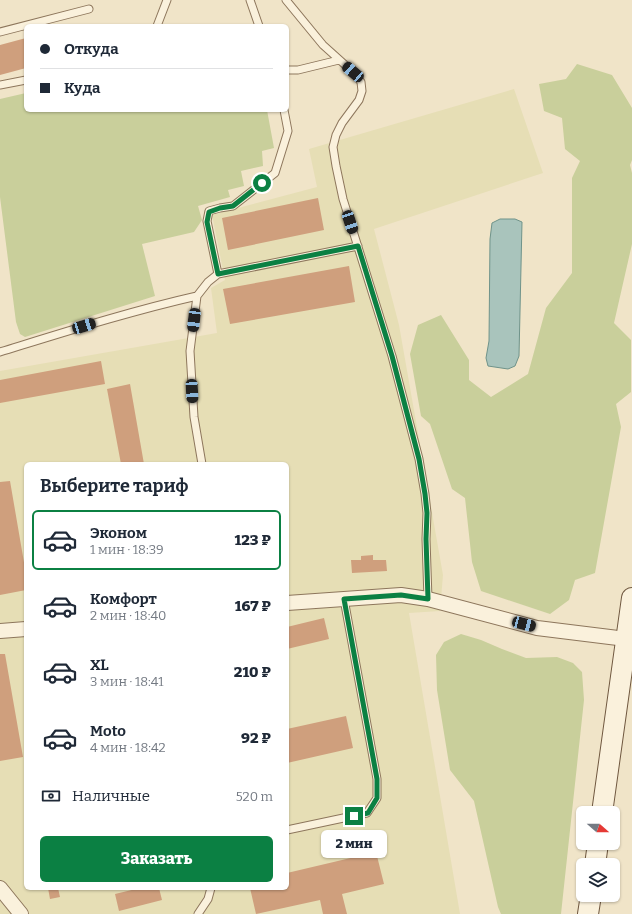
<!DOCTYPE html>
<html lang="ru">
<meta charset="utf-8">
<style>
:root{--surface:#fff;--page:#f2f2f3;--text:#1f2937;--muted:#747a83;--line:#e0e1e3;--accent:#0b8043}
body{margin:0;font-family:Bitter,serif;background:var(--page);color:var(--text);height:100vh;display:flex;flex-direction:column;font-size:15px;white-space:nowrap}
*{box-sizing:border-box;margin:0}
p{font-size:13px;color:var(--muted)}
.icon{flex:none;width:22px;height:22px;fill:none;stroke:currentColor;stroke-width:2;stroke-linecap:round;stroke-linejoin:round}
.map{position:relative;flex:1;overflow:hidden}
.side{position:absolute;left:24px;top:462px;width:265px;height:428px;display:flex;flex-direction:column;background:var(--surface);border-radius:6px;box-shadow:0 1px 3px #0004}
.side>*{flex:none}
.hud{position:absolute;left:24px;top:24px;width:265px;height:88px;border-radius:6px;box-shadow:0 1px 3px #0004;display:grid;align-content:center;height:88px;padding:0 16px;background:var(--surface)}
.needle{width:26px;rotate:110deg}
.fabs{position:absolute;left:576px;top:806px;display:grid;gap:8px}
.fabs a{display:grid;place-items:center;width:44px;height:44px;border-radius:6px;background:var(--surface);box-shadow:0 1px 3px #0004;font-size:20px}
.end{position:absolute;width:18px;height:18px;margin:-9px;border:5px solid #0b8043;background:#fff;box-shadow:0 0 0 2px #fff}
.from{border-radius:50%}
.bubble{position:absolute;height:28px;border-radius:6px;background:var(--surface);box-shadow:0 1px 3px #0004;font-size:13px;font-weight:800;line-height:28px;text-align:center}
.car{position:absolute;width:12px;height:24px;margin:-12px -6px;border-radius:5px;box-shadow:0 0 3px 1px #0007;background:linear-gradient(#222 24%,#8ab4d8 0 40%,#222 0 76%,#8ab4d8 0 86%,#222 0)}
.hud b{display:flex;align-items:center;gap:14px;height:38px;font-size:15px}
.hud b+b{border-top:1px solid var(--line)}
.hud i{width:10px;height:10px;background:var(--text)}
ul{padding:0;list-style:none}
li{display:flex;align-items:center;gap:12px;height:60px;margin:0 8px 6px;padding:0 8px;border:2px solid transparent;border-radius:6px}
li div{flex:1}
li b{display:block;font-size:15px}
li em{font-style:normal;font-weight:800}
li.selected{border-color:var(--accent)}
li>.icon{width:36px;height:36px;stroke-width:1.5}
h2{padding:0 16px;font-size:18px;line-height:48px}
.pay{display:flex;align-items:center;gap:10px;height:44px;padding:0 16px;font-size:15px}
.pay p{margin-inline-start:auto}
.button{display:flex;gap:8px;margin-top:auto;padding:8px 16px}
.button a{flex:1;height:46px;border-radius:6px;background:var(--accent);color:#fff;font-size:16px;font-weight:800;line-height:46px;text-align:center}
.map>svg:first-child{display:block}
.farmland{fill:#e6deb5;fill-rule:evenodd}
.green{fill:#c9cf9b}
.water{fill:#a9c4bc;stroke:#6f938a}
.building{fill:#cf9f7d}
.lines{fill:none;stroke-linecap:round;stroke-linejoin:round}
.lane-casing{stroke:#8d765c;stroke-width:9}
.street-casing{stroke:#8d765c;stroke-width:16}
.secondary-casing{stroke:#6f573f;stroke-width:22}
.lane{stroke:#faf1dc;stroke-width:7}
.street{stroke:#faf1dc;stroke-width:14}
.secondary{stroke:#faf1dc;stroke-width:20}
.route{stroke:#0b8043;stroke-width:5}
</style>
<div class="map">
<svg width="632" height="914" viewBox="0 0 632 914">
<rect width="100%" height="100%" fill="#f0e4c8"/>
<path class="farmland" d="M514 89 543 173 374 229 399 325 443 575 440 611 409 613 460 914H0V371L217 333 211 288 225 280 212 215 317 187 309 149ZM26 464H287V888H26Z"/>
<path class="green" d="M577 64 612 75 632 108V160L630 165 632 173V244L614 323 631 340V392L616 404 621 427 595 573 575 580 569 600 550 614 481 591 472 562 465 498 452 489 430 424 421 416 410 354 418 325 441 315 469 360V380L491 397 528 374 546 308 572 273V178L580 161 565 149 562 118 544 111 539 84 566 79Z
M26 93V110H267L274 148 262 151 263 166 241 171 244 186 228 190 230 197 198 206 202 220 194 232 142 244 155 296 25 337 20 334 16 322 0 197V99Z
M461 634 481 640 502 649 526 658 557 657 573 663 582 672 584 700 561 914H501L498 907 474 801 450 770 437 690 436 655 444 642Z"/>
<path class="water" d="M500 219H515L522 222 519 356 515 366 508 369 488 366 486 358 489 341 490 239 492 223Z"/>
<path class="building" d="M26 38V68L0 75V45Z
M318 198 324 230 228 250 222 218Z
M349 266 355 302 230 324 223 289Z
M101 361 105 384 0 403V380Z
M130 384 144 464H121L107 389Z
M10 481 26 574V590L0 595V482Z
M373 555V560H386L387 571 352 573 351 560H361V556Z
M324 618 329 639 287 649V627Z
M0 654H5L23 757 0 761Z
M346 716 353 748 287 763V729Z
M376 852 384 884 342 894 347 914H323L320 900 256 914 250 888H287V873Z
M48 888H58L60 897 50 899Z
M140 888H159L162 900 119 911 115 894Z"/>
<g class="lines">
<g class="lane-casing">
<path id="lane" d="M250 0 259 26
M286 0 323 45 353 72 361 82 362 91 359 100 342 123 336 135 333 147 336 166 343 199 392 356 419 459 425 494 427 513 426 539 428 599
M157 26 167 0
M0 32 89 9
M287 70H298L339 60
M0 85 26 80
M218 274 207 221 209 211 220 208 233 206 275 173 288 131 284 110
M0 352C65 332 131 311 197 296
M202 464 194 417 190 351 197 296 208 282 218 274 358 246
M287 830 367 813 377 798V779L344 599
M198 914 208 899 211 888"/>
</g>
<g class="street-casing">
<path id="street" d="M287 603 401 595 428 599 537 628 626 639
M0 631 26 629
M0 888 21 914"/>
</g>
<g class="secondary-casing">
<path id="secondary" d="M602 813 632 598
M595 865 598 843
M588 914 591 895"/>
</g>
<use href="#lane" class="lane"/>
<use href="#street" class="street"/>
<use href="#secondary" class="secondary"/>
</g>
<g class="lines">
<path class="route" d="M262 183 233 206 220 208 209 212 207 222 218 274 358 246 392 356 419 459 425 494 427 513 426 539 428 599 401 595 344 599 377 779V798L368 813 354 816"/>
</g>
</svg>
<div class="fabs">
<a><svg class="needle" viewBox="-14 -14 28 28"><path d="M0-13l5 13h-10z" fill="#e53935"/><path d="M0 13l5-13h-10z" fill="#747a83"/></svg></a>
<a><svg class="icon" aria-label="layers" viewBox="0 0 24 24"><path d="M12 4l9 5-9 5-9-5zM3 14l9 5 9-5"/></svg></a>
</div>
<i class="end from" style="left:262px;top:183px"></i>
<i class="end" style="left:354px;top:816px"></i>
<div class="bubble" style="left:321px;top:830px;width:66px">2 мин</div>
<i class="car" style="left:353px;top:72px;rotate:311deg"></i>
<i class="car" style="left:350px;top:222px;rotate:162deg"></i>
<i class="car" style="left:194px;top:320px;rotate:187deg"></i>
<i class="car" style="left:84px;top:326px;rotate:73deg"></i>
<i class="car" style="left:192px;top:391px;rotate:177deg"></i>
<i class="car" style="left:524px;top:624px;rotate:105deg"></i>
<div class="hud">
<b><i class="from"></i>Откуда</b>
<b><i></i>Куда</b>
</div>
<section class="side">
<h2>Выберите тариф</h2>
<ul>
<li class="selected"><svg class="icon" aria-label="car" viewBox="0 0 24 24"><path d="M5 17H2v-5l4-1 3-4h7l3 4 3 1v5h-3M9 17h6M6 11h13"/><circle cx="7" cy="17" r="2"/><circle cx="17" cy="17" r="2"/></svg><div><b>Эконом</b><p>1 мин · 18:39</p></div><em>123 ₽</em></li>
<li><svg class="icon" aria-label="car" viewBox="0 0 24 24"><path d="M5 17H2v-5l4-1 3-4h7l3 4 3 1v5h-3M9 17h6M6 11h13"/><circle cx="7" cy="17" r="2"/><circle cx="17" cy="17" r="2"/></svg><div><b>Комфорт</b><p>2 мин · 18:40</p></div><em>167 ₽</em></li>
<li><svg class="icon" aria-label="car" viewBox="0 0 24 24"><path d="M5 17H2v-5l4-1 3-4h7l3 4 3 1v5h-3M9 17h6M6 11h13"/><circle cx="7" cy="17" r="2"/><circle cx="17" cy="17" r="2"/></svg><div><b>XL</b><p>3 мин · 18:41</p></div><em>210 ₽</em></li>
<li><svg class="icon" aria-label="car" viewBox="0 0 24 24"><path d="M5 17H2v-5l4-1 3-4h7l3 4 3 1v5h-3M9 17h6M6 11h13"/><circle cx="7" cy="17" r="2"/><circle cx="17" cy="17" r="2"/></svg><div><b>Moto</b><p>4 мин · 18:42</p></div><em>92 ₽</em></li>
</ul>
<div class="pay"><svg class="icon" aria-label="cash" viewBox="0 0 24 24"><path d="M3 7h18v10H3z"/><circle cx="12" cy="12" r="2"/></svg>Наличные<p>520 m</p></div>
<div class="button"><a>Заказать</a></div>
</section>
</div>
